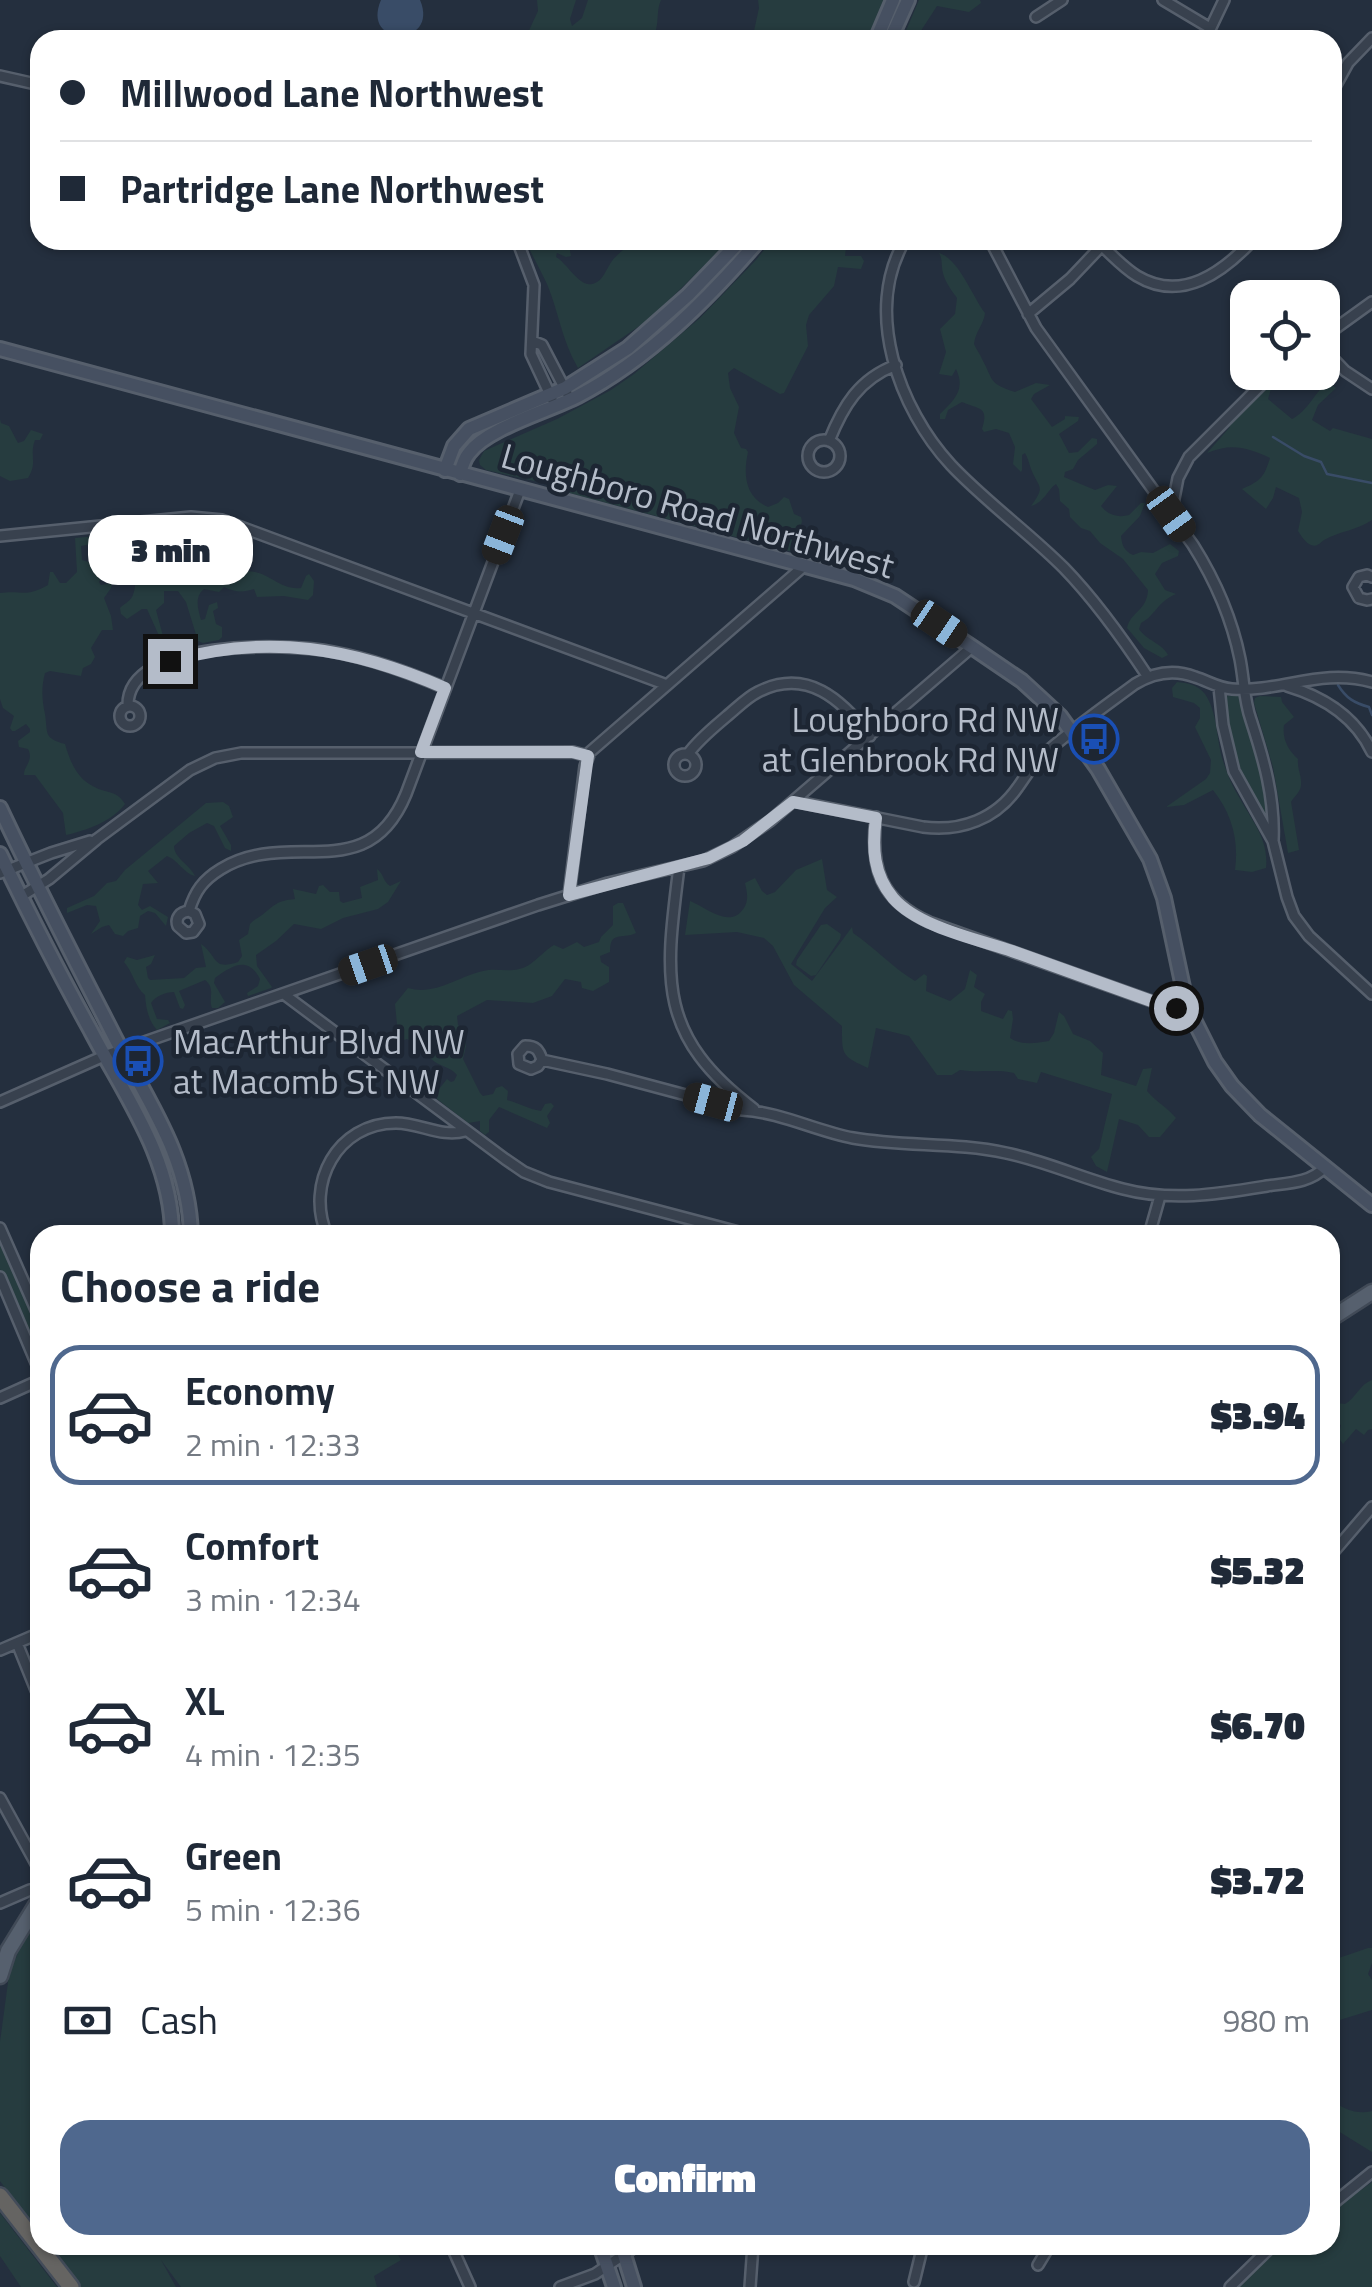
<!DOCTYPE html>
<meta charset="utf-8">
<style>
:root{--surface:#fff;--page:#f6f6f7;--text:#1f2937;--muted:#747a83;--line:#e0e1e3;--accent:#4f688e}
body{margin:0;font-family:"Titillium Web",sans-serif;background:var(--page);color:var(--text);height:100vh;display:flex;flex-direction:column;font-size:38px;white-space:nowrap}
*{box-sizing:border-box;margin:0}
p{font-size:32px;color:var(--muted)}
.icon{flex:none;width:55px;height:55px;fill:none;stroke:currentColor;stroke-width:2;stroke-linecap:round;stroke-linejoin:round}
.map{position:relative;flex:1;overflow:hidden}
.sheet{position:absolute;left:30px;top:1225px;width:1310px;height:1030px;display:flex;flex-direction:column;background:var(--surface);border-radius:30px;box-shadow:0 2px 8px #0004}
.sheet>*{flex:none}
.top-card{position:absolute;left:30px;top:30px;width:1312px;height:220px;border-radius:30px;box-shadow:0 2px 8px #0004;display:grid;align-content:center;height:220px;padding:0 30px;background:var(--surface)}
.buttons{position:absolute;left:1230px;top:280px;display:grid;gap:20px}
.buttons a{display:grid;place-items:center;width:110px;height:110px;border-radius:20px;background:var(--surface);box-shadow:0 2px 8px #0004;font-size:50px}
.end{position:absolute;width:45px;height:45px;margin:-22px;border:12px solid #b4bcc9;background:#111;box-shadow:0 0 0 5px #111}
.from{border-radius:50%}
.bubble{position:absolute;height:70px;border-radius:30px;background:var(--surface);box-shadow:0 2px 8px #0004;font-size:32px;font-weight:800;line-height:70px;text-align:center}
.car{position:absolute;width:30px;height:60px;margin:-30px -15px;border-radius:12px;box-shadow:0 0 8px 2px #0007;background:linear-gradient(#222 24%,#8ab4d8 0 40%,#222 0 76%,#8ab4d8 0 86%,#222 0)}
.top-card b{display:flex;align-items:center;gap:35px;height:95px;font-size:38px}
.top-card b+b{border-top:2px solid var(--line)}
.top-card i{width:25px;height:25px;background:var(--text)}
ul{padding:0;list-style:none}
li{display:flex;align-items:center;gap:30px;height:140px;margin:0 20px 15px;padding:0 10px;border:5px solid transparent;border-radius:30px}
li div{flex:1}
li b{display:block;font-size:38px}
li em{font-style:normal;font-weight:800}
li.selected{border-color:var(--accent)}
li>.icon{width:90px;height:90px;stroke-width:1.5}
h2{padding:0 30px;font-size:45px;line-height:120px}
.pay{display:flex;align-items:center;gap:25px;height:110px;padding:0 30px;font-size:38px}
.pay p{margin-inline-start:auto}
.primary-button{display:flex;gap:20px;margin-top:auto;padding:20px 30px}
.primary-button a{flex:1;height:115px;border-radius:30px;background:var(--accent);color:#fff;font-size:40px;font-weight:800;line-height:115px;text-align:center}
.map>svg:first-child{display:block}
.green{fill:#263c3f}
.water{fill:#394c67}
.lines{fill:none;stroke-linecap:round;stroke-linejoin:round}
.stream{stroke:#394c67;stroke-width:2.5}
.minor-casing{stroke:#565f6c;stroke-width:14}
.secondary-casing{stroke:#565f6c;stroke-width:18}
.primary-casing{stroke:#414a57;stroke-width:19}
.trunk-casing{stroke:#434c59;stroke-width:20}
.minor{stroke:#38414e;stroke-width:9}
.secondary{stroke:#465061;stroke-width:12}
.primary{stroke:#56606e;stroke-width:14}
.trunk{stroke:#656462;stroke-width:15}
.route{stroke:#b4bcc9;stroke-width:12}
.labels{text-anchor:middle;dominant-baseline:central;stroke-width:9;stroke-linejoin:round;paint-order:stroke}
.street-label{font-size:35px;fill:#b4bcc9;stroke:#1d2633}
.poi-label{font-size:35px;fill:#b4bcc9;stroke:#1d2633;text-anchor:end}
</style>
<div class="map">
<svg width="1372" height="2287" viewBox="0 0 1372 2287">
<rect width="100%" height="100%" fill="#242f3e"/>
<path class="green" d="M537 0H576L570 19 572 26 582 18 588 0H661C655 13 661 27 651 40H529L526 37 538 11Z
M758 0H885L867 40H752L759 8Z
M919 0H980L981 3 969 12 937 6 915 40H902Z
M525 240H568L571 256 566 257 557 253 556 257C567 263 579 287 592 284 603 282 606 269 612 261 614 257 631 243 635 241 644 237 716 240 730 240L651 318 578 368C562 341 559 313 547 284 540 269 532 255 525 240Z
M772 240H847L845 256H861L864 261 861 269 838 267 834 286 809 315 806 325 808 346 784 393 780 394 734 368 728 373 730 388 739 407 734 433 741 448 746 449 748 452C743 475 745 497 768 507L778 503 784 497 789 499 794 514 801 517 802 521 795 550 789 551 565 492 543 483 486 470 480 465 479 460 484 451 557 419 611 390 634 374 700 318 756 260Z
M939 253C959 259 972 296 985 313 984 324 975 332 974 344 976 349 980 354 982 359 994 381 988 383 1015 392L1036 383 1050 385 1034 394 1031 399 1052 427 1065 419V416L1079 417 1078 421 1059 434 1069 453 1078 452 1092 438 1097 439V444L1078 460 1073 469 1065 472 1064 477 1095 490 1108 485 1117 486 1101 506C1108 515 1118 518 1129 515L1141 503H1145L1140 516 1121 536C1122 545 1124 551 1133 555L1141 552 1153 553 1170 544 1179 551 1178 556 1162 563 1155 574 1165 590 1176 594C1157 602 1155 616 1141 623L1139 629C1146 640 1163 644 1168 655L1162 658 1144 648 1127 628C1131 611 1147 611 1148 590L1123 559 1100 543 1090 531 1081 528 1070 517 1069 509 1060 501 1059 489 1056 484C1047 490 1045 502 1031 506 1046 485 1039 489 1031 469 1029 463 1028 458 1025 453L1022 455V470L1021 472 1013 464 1015 447 1009 433 996 429 984 432 982 429C989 406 980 410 962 402L948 410 945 419H940V414C954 400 966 390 956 369L952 376 939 374 946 352 940 329 955 314 957 298C952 291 945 282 943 273 941 266 943 260 939 253Z
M1273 382 1268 399 1292 419C1308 411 1314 393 1328 382L1336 388 1318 405 1312 420 1330 431 1333 428 1372 439V520C1358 530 1340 531 1324 540 1319 544 1316 548 1309 544 1305 542 1300 534 1298 531L1302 512 1299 498 1276 487 1273 498 1266 509 1242 489C1260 481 1264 478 1270 458 1247 447 1231 443 1207 453L1230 427 1228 426Z
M0 419 1 423 9 426 18 443 24 441 31 430 43 434 40 440H35C29 456 38 462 28 478L10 481 0 476Z
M97 536 96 543 81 546 82 560 92 563 106 564V572L99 582 101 585 112 583 111 588 104 598 111 616 113 630H102L91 648 95 657 91 664 83 668 81 676 50 671 45 673C41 688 42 700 45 714 48 733 43 738 65 744 72 768 80 784 105 791 116 794 119 795 125 804 113 821 85 831 66 835L63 813 35 775H24C24 765 34 761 28 749L19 747 18 741 30 732V729L26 724 15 731H12L10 728 14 716 3 708 0 699V593C23 590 25 598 48 585L50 572H53L60 583H66L77 572 75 538Z
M168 557 180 561 189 558C200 569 218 572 231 563L242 572C266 567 278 591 301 588L306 576 309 574 314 581 313 595 308 600 284 596 257 597 254 589C242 593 235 592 224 587L219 592 204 589C194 597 198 609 201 620L205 619 209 605 217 602 218 608 213 611 216 624 222 627V637L219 640 203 643 198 641 186 602 178 591H164V603L156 610 163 636 160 638 147 609H142L127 619 121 614 120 608C124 604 129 602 132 597 138 586 132 574 144 559L163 562Z
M1177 682C1188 683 1198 685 1205 694 1218 713 1216 739 1223 761 1227 773 1232 786 1239 797 1252 821 1269 839 1266 868L1252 872 1235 870C1239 840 1232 814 1213 790L1184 805 1166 807 1206 779 1210 773 1211 760 1195 727 1200 718V708L1194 703 1173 697 1172 688Z
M1236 695 1240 697 1260 761 1271 820 1267 822C1242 777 1229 751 1224 699L1227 696Z
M1260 696 1281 697 1282 702 1294 717 1284 725C1282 739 1288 750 1298 759 1297 769 1302 776 1301 785 1301 791 1294 797 1291 802L1299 850 1288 853 1273 767 1254 703 1255 698Z
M223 802 229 806 233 817 220 826 231 845V851L225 848 214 826 207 823 189 833 174 846C174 858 190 865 195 876 184 874 178 860 167 856L148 871 158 883 143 884 138 905 142 910 150 906 168 917 166 926 155 913 148 911 140 916 138 928 128 931 123 936 115 934 109 925 102 927 91 934 100 921 96 906 87 905 67 913V908L94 896 107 883 116 881 125 870 206 803Z
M822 859 827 890 837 897 825 908 791 964 812 981 852 927 853 933C875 948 893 968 915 981L924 974 927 976 926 991 950 1001 965 989 970 970 977 975 974 987 985 994 981 1002V1011L1003 1019 1008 1010 1012 1011 1013 1019 1010 1038C1022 1046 1036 1043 1049 1041L1054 1033 1059 1012 1064 1016 1073 1034 1090 1041 1103 1053 1101 1075 1136 1086 1143 1069 1152 1068 1147 1091C1156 1102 1167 1107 1176 1118L1160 1137H1149L1138 1125 1119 1119 1107 1172 1096 1166 1091 1157 1099 1149 1112 1094 1041 1072 1037 1083 1018 1079 1014 1073C996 1069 978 1073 960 1070L952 1075H937L909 1036 876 1028 868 1068C841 1056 842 1055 842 1026L794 985 773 946 764 938 737 932 685 935 690 901C706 907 730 930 744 908 749 900 747 892 745 883L755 878 762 891 767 895 775 892 796 870Z
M377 869C384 874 383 882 390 886L401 881 388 902 378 909 343 918 321 929 294 924 276 941 256 955 257 966 272 987 271 988 248 996 247 993 258 986 260 979C248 956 233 965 215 978L214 983 225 1002 218 1008H212C208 998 216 988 205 980L179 991 185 1005 183 1009 180 1008 174 992C165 992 156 996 151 1003L157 1019 168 1020 170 1023 157 1030C148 1020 146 1008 145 995 135 987 133 972 124 962L127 957 137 960 155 955 151 964 146 967 148 978 150 980 184 978 196 968 206 967 201 944C218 956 212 971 238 962L242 956 239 940 248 934 250 924C253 920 258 918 262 915 275 905 276 901 295 899L293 889 316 894 319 886 323 885 330 892H339L340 901 343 903 362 898 360 887 378 880Z
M618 903H623L636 933C621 940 610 930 610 952L600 956 601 962 609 967V982L593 991 582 988 581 982 565 979 552 996 533 1003 487 1000 457 1016 458 1025 464 1032 466 1046 463 1059 480 1093 483 1096 493 1094 496 1088 502 1086 508 1091 507 1100C519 1103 528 1109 541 1111L545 1104 551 1103 554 1106 547 1116 550 1123 547 1128 499 1107 489 1120V1132L485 1135 480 1131V1121L468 1123 437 1099 439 1089 447 1079 451 1082 454 1081 457 1075C450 1067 443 1067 435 1062 425 1055 416 1046 407 1039L395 1043 392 1036 397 1024 395 1004 408 988C435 996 457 977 483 971 499 967 512 975 529 965 538 959 545 950 554 945L563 949 577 942 584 947 599 942 601 937 613 925V906Z
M827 924 841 934 840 939 816 975 811 976 796 965 797 960 821 925Z
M0 1235 40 1328V1360L0 1269Z
M1372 1380V1429L1368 1430 1364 1435 1356 1429 1343 1444 1338 1437 1341 1425 1330 1419V1397L1337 1403 1345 1404C1356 1398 1360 1384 1372 1380Z
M40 1915V2236L0 2181V2042L9 1975 23 1940Z
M1368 1948H1372V1963L1368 1974 1372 1980V2010L1330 2023V1961Z
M1330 2098C1341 2109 1357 2115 1372 2111V2152L1330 2126Z
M1372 2182V2287H1236L1284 2245H1330V2212Z
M0 2213 57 2287H21L0 2256Z
M47 2245H393L401 2260 374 2276 377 2287H181L161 2260 176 2287H78Z"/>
<path class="water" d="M381 0H420C440 47 360 48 381 0Z"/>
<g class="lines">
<path class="stream" d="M1273 437 1304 456 1321 462 1327 474 1372 483
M1338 685C1346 698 1354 703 1369 707L1372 715"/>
<g class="minor-casing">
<path id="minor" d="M1163 0 1210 28
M1036 17 1062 0
M1205 40 1224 0
M0 76 40 85
M1332 92 1348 63 1372 38
M517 240 534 285 531 354 552 399
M905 240C863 311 899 409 951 465 986 502 1028 532 1064 568 1096 601 1123 639 1148 677
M990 240 1036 328 1193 545C1215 580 1232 619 1240 659 1244 679 1244 701 1251 720 1264 760 1275 798 1273 841
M1102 246C1113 256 1124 268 1137 276 1182 303 1223 272 1253 240
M1028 314 1070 279 1107 240
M1322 338 1372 302
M532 341 542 345 567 393
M1322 347 1345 371 1372 389
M808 456a16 16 0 1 1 32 0a16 16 0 1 1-32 0Z
M829 441C843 406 859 379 896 365
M1171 514 1178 478 1189 457 1274 372
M0 536 191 517 222 520 667 685
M1372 577 1367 575 1359 577 1353 587 1359 598 1367 600 1372 599
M1287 686C1324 697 1355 716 1372 752
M1219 687 1223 725 1234 771 1273 841 1287 897 1294 916 1309 936 1372 994
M128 706C126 638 289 643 334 652 372 659 410 673 445 688
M120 716a10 10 0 1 1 20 0a10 10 0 1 1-20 0Z
M674 765a11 11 0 1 1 22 0a11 11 0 1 1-22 0Z
M688 754C699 739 713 728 727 716 737 708 746 698 758 692 807 667 842 700 870 736
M793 801 923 827C961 832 996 819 1018 787 1026 776 1032 765 1042 756 1071 730 1104 707 1135 684 1153 673 1174 669 1195 677 1208 681 1218 688 1232 689 1282 692 1321 668 1372 682
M876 817C870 868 880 900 929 922L1157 1003 1173 1008 1187 1006
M679 867C665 978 656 1035 754 1109
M0 873 51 853 90 841
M569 895 585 766 590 752 804 566
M20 897 49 879 97 839 190 770 215 758 241 753 573 752 588 756
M189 911 195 914 199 924 193 932 186 933 178 926C175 918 180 912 189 911 195 891 203 880 221 869 289 827 367 889 406 794L520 490
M285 995 505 1159 524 1172 549 1182 750 1235
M542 1060 538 1066 531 1069 519 1064 518 1054 525 1046C536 1046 539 1050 542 1060L607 1074 742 1110C780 1112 816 1131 853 1138 904 1147 956 1142 1006 1153 1046 1161 1083 1179 1123 1189 1172 1202 1218 1194 1267 1186 1287 1183 1310 1183 1324 1168
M0 1102 104 1056 538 905 608 883 703 861 732 847 770 821 972 647
M0 1228 40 1319
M327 1235C305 1184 337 1123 396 1123 420 1123 442 1138 465 1131
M1149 1235 1160 1196
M0 1277 40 1372
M0 1398 40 1380
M1330 1556 1372 1507
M17 1643 40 1700
M0 1650 40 1633
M0 1798 40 1871
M0 1903 30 1890 40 1889
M1330 2206 1372 2172
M451 2245 470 2287
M1038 2265 1050 2245
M914 2282 923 2245
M560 2287 595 2274 638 2245
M750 2287 753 2245
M1230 2287 1273 2245"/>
</g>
<g class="secondary-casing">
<path id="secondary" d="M876 40 893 0
M890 40 908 0
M0 349 854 579 895 596 972 647 1022 681 1060 716 1098 769 1150 859 1164 898 1187 1006 1215 1062 1232 1086 1260 1115 1372 1205
M445 470 454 446 469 429 565 388 628 348 688 295 741 240
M460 474C462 466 464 459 469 453 487 428 549 411 578 396 649 359 707 300 759 240
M0 808C36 885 75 960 114 1036 148 1102 189 1157 191 1235
M0 854C29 914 59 973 91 1031 125 1096 172 1159 172 1235
M600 2245 614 2287
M621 2245 634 2287"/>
</g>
<g class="primary-casing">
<path id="primary" d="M1330 1319 1372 1292
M0 1976 8 1951 40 1899"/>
</g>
<g class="trunk-casing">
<path id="trunk" d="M0 2196 71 2287"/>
</g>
<use href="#minor" class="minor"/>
<use href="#secondary" class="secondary"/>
<use href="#primary" class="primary"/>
<use href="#trunk" class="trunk"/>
</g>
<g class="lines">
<path class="route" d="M170 661C268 633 353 648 445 688L421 752H572L588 756 569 895 709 858 743 841 793 802 876 818C872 847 873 874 893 898 918 927 976 939 1012 951 1060 968 1109 986 1157 1003L1176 1008"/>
</g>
<defs>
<g id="bus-ring" transform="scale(2.5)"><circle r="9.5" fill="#1d2633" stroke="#1a4fb4" stroke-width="1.5"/><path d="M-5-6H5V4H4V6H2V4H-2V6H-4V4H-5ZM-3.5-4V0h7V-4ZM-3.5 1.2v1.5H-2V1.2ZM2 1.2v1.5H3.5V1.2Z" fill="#1a4fb4"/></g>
</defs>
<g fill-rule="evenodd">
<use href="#bus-ring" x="1094" y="739"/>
<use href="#bus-ring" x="138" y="1061"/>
</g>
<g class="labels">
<g class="street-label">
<text transform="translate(698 510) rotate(16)">Loughboro Road Northwest</text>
</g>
<g class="poi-label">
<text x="1059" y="719">Loughboro Rd NW<tspan x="1059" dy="40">at Glenbrook Rd NW</tspan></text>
<text x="173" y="1041" text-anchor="start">MacArthur Blvd NW<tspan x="173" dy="40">at Macomb St NW</tspan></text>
</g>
</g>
</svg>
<div class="buttons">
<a><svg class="icon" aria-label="locate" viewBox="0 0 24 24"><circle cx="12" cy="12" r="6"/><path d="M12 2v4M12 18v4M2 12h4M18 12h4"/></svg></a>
</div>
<i class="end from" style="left:1176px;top:1008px"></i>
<i class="end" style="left:170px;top:661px"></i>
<div class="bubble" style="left:88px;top:515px;width:165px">3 min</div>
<i class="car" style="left:1171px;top:514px;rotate:144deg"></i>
<i class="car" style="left:503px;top:535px;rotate:201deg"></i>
<i class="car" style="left:939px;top:624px;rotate:124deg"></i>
<i class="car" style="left:368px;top:965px;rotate:251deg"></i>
<i class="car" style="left:713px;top:1102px;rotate:285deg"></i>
<div class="top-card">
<b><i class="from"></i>Millwood Lane Northwest</b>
<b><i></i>Partridge Lane Northwest</b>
</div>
<section class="sheet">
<h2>Choose a ride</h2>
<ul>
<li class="selected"><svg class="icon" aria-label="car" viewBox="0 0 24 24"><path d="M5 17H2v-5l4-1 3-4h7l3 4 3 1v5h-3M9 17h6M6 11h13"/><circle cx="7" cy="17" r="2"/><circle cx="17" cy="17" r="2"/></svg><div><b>Economy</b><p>2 min · 12:33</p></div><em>$3.94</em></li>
<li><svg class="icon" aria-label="car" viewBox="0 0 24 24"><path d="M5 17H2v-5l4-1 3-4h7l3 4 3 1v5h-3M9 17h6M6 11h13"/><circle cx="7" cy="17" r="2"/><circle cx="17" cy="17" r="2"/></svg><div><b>Comfort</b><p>3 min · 12:34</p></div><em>$5.32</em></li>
<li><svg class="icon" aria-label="car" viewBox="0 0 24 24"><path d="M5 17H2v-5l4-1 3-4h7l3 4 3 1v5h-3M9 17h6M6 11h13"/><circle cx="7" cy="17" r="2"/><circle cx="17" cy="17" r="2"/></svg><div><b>XL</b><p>4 min · 12:35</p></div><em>$6.70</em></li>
<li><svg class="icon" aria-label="car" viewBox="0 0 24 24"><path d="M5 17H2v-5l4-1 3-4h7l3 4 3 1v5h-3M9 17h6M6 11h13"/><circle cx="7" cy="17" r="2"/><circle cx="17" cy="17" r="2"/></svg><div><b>Green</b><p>5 min · 12:36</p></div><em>$3.72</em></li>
</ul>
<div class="pay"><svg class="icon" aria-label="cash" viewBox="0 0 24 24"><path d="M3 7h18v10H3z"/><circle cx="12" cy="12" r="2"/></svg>Cash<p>980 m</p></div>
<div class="primary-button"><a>Confirm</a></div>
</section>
</div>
